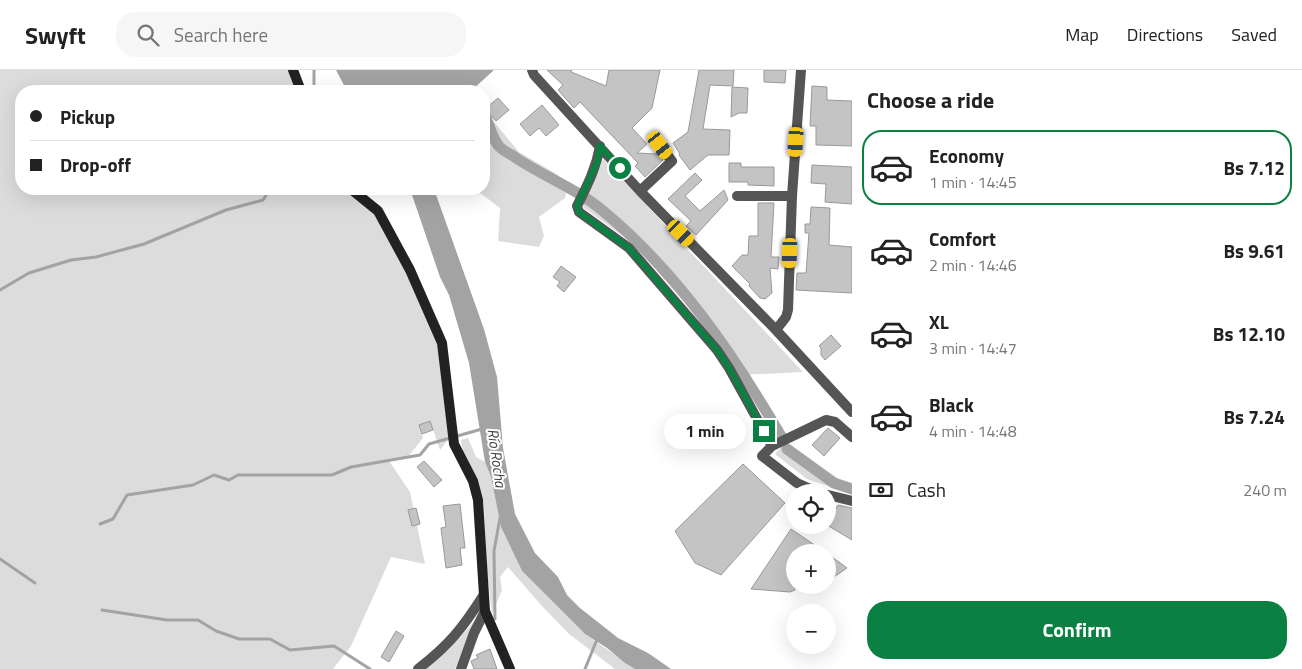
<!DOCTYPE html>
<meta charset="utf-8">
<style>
:root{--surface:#fff;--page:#f6f6f6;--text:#222;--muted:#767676;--line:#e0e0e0;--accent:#0b8043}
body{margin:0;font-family:"Titillium Web",sans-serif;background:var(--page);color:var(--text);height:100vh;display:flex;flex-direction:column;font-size:19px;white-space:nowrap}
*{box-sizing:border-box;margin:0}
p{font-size:16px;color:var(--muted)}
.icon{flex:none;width:28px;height:28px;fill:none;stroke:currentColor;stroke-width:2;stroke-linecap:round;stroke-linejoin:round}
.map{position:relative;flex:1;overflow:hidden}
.sheet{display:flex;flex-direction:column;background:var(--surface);width:450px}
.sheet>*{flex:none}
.hud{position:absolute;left:15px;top:15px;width:475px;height:110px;border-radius:20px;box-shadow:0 5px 20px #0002;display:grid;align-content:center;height:110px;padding:0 15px;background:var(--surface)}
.controls{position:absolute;left:786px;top:414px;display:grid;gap:10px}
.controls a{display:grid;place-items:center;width:50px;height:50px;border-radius:50%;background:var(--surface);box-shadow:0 5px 20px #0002;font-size:25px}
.end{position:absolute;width:22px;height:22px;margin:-11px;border:6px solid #0b8043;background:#fff;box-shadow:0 0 0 2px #fff}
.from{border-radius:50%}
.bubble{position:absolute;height:35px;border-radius:18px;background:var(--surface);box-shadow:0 5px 20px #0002;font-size:16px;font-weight:700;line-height:35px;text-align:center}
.car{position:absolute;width:15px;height:30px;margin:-15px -8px;border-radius:6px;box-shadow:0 0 4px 1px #0007;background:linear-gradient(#f5c518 24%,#345 0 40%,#f5c518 0 76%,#345 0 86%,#f5c518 0)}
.hud b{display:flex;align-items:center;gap:18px;height:48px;font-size:19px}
.hud b+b{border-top:1px solid var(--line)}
.hud i{width:12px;height:12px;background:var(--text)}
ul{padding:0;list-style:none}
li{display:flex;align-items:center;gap:15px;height:75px;margin:0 10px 8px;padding:0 5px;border:2px solid transparent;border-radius:20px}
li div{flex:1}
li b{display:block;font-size:19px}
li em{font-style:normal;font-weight:700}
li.selected{border-color:var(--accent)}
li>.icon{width:45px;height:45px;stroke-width:1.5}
h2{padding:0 15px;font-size:22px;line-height:60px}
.pay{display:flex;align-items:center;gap:12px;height:55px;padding:0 15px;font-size:19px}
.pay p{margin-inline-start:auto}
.action{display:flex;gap:10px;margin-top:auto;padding:10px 15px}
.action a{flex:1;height:58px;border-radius:20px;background:var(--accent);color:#fff;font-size:20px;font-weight:700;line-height:58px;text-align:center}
header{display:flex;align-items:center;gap:30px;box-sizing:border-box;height:70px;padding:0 25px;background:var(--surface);border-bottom:1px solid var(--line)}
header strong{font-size:24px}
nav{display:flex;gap:28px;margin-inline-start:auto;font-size:18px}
.search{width:350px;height:45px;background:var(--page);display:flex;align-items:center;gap:12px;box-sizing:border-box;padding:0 18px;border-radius:20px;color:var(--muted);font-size:19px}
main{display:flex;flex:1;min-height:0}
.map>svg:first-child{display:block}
.green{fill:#dcdcdc}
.water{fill:#a3a3a3}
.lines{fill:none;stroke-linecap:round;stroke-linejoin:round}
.stream{stroke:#a3a3a3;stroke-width:3}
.canal{stroke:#a3a3a3;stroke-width:11}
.building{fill:#c4c4c4;stroke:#999}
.street{stroke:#555;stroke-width:10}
.secondary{stroke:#222;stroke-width:10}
.route{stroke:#0b8043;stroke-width:6}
.labels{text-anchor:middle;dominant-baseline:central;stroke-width:4;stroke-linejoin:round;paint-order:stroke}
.water-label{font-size:15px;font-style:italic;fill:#444;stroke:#fff}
</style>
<header>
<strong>Swyft</strong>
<div class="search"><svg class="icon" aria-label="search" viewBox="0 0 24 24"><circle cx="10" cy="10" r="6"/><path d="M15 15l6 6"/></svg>Search here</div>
<nav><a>Map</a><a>Directions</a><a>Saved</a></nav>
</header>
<main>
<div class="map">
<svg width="852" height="599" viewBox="0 0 852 599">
<rect width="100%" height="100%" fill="#fff"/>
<path class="green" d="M0 0H288L295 21H21V119H345L373 143 407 202 441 279 450 367 440 380 430 351 419 355 423 368 408 387 389 391 410 422 425 494 391 487 351 576 333 599H0Z
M484 40 519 82 558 105 567 120 565 128 539 147 544 166 539 177 498 171 500 138 475 119H484Z
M603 89 803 302 739 305 715 267 631 172 584 138 582 133 593 115Z
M468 368 476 387 485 392 491 407 501 457 522 501 585 564 635 599H615L569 564 541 535 508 497 500 507 502 520 492 544 487 501 484 435 479 415 464 386 461 370Z
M781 377H793L839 410 852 413V424L807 409 775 384Z
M474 551 455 599H421C442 585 459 571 474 551Z"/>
<path class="water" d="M336 0H494L471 21H347Z
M410 119H434L484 259 497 307 503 378 515 444 535 483 558 507 567 525 580 538 618 568 648 583 671 599H635L625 593 607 578 585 564 522 501 501 457 491 407 485 392 469 293 449 225 440 207Z"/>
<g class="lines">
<path class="stream" d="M314 14V0
M0 220 29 203 71 190 96 187 144 174 226 140 263 130 270 119
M100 454 113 449 127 425 193 415 214 405 229 410 238 405H332L351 397 420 385 429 374 482 359
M0 489 35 513
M102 540 167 550H198L216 561 239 569H270L290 580 334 576 370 599
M495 549 494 481 500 448
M585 599 598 567"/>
<path class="canal" d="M484 44C489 53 491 66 498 75 501 80 511 84 516 88 545 107 577 119 603 141 677 202 733 284 781 366
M787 379 834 413 852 419"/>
</g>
<path class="building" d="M547 0H572L571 2 606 16 609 0H660L652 38 632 58 647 74 637 83 658 84 663 90 645 107 635 96 638 93 580 32 574 38 558 20 563 15Z
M699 0H734L733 16 710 15 703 59 730 60 729 85H708L690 100 679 85 680 84 673 73 688 62Z
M764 0H786L785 13 764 12Z
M812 16 827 17V30L852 31V76L816 75V56H810Z
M732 17 748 18 747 43H739L731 47Z
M498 28 509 40 496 51 485 39Z
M542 35 559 55 546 66 539 58 530 66 520 54Z
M729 93H741V97H774V116L748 115V112H729Z
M812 95 852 97V134L825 132 826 114 811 113Z
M695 103 702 110 685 126 700 141 724 120 728 130 696 165 686 156 691 151 668 129Z
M758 133H774L771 187H779L778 199 770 198 772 223 765 229 760 228 749 216 750 214 732 196 742 185H748L749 166H758Z
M811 137 830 138 829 175 852 177V223L796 220 797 203H806L809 163H805V154H810Z
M561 196 576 207 564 222 557 216 560 212 553 207Z
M831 265 841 276 825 290 821 285V278L819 276Z
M430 351 433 360 422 364 419 355Z
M828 358 840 368 824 386 812 375Z
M424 391 442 410 434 417 417 397Z
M743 394 785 433 721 505 695 493 675 461Z
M460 434 465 478H460L462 495 446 498 441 458 446 457 443 436Z
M838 435 852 438V470L827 455 828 450Z
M416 438 420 454 412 456 408 440Z
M791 459 825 482H795V520L790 522 751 519Z
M828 484 847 498 828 511Z
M396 561 404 566 389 592 381 587Z
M490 579 497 599H474L471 591 478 588 476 585Z"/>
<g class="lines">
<path class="street" d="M532 0 534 5 640 121 776 260 852 342
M600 76C596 99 587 116 577 136L579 142 629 178 717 280 729 298 772 376
M640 121 672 91 660 75
M737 126H792
M776 260 786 247 788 240 792 126 801 0
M817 422 797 413 762 386 772 376 826 350 835 352 852 367
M828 425 852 431
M418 599C449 575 462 559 483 526
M461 599 474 563 485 541"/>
<path class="secondary" d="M293 0 301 21
M351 119 378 141 410 200 442 273 454 374 473 411 478 430 485 541 510 599"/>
</g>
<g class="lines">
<path class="route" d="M620 98 600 76 597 93 577 136 579 142 629 178 717 280 729 298 764 361"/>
</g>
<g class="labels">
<g class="water-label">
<text transform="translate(497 388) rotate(82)">Río Rocha</text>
</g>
</g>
</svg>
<div class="controls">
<a><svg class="icon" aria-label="locate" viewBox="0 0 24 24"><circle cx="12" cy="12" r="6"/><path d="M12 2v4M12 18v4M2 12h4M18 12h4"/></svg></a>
<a>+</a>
<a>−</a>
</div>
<i class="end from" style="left:620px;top:98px"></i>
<i class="end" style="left:764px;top:361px"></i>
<div class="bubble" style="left:664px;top:344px;width:82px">1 min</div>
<i class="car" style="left:796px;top:72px;rotate:184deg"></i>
<i class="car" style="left:660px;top:75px;rotate:143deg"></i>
<i class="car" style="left:681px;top:163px;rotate:136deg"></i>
<i class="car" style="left:790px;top:183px;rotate:182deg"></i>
<div class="hud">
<b><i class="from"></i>Pickup</b>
<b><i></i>Drop-off</b>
</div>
</div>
<section class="sheet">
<h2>Choose a ride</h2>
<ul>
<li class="selected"><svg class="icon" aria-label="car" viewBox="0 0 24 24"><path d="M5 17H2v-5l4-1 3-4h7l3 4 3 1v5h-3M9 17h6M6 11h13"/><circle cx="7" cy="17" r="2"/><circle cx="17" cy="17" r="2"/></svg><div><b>Economy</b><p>1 min · 14:45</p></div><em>Bs 7.12</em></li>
<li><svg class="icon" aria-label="car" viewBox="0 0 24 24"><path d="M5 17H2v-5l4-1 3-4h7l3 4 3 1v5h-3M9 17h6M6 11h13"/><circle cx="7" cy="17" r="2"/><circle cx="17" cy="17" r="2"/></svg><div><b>Comfort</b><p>2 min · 14:46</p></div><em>Bs 9.61</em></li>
<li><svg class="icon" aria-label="car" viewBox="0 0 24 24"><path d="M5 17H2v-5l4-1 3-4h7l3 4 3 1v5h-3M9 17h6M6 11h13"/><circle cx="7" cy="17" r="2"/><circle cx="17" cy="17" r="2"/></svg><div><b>XL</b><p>3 min · 14:47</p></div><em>Bs 12.10</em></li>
<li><svg class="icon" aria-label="car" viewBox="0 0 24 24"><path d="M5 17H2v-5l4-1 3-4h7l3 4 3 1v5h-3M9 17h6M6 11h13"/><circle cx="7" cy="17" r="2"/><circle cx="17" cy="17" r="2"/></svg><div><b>Black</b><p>4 min · 14:48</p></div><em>Bs 7.24</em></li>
</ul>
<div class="pay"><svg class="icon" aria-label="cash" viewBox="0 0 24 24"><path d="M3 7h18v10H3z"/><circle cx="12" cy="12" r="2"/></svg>Cash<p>240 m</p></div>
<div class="action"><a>Confirm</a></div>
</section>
</main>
